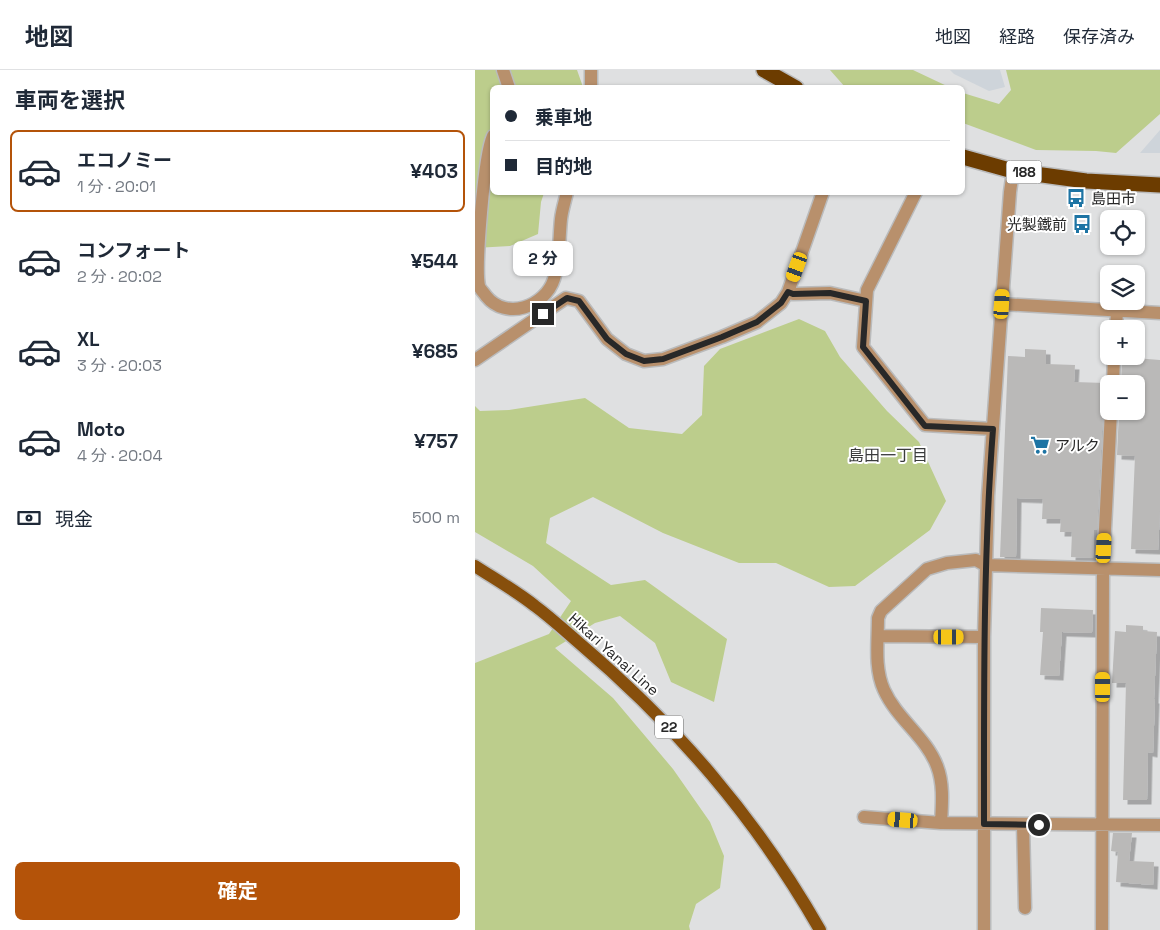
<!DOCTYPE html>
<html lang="ja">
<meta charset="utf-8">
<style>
:root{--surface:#fff;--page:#f2f2f3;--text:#1f2937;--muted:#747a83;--line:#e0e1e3;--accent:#b45309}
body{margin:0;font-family:"Space Grotesk","Noto Sans JP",sans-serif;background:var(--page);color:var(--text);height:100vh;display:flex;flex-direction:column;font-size:19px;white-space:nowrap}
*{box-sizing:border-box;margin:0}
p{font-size:16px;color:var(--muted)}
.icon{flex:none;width:28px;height:28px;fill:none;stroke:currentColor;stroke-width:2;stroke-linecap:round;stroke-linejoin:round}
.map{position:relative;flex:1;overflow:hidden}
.details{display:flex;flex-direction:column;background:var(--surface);width:475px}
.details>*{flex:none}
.hud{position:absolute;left:15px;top:15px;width:475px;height:110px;border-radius:8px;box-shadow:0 1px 4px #0004;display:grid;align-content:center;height:110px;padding:0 15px;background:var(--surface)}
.tools{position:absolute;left:625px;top:140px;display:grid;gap:10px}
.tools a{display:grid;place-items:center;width:45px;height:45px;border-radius:8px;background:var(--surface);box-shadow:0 1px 4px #0004;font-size:25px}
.end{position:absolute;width:22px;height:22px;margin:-11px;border:6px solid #282828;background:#fff;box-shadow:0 0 0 2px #fff}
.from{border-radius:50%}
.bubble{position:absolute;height:35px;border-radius:8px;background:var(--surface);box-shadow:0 1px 4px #0004;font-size:16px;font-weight:700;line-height:35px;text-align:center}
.car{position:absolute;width:15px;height:30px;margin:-15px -8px;border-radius:6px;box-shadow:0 0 4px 1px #0007;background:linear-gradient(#f5c518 24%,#345 0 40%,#f5c518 0 76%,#345 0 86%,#f5c518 0)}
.hud b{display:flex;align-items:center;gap:18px;height:48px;font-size:19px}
.hud b+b{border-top:1px solid var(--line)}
.hud i{width:12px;height:12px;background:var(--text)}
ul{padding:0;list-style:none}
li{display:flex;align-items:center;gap:15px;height:82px;margin:0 10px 8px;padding:0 5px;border:2px solid transparent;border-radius:8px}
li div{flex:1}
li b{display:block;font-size:19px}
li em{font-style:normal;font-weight:700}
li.selected{border-color:var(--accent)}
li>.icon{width:45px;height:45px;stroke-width:1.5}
h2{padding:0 15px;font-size:22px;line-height:60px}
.pay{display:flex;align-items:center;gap:12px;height:55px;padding:0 15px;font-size:19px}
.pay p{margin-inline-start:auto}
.button{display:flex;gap:10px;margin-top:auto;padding:10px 15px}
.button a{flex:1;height:58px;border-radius:8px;background:var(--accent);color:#fff;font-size:20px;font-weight:700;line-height:58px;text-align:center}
header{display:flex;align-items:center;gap:30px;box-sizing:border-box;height:70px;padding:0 25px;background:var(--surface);border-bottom:1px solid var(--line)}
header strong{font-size:24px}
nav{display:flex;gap:28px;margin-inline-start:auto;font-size:18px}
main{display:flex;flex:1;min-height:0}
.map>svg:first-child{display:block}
.built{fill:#ced4da}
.green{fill:#bccd8c}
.building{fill:#bab9b8;filter:url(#shadow)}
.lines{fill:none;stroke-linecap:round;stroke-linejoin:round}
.minor-casing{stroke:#babbbc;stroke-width:15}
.major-casing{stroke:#babbbc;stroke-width:15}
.highway-casing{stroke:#babbbc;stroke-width:18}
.minor{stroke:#b8906c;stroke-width:12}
.major{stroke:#874f0c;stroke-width:12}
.highway{stroke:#6c3c00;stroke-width:15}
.route{stroke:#282828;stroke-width:6}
.labels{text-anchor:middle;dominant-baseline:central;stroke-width:4;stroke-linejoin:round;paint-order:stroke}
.shield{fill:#fff;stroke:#686868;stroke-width:1}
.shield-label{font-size:14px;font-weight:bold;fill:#282828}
.poi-label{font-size:15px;fill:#282828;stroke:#fff;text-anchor:start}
.street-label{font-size:15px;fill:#282828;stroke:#fff}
.neighbourhood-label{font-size:16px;fill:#3a3b3c;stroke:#fff}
</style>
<header>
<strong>地図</strong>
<nav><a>地図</a><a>経路</a><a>保存済み</a></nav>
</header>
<main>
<section class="details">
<h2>車両を選択</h2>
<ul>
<li class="selected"><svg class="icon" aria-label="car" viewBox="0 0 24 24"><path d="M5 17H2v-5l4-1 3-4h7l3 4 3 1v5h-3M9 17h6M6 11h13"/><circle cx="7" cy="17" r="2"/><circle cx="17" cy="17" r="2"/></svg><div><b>エコノミー</b><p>1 分 · 20:01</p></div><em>¥403</em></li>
<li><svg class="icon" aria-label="car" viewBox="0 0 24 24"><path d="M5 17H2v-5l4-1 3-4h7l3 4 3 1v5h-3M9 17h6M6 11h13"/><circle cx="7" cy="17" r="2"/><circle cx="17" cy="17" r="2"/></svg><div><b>コンフォート</b><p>2 分 · 20:02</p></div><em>¥544</em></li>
<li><svg class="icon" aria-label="car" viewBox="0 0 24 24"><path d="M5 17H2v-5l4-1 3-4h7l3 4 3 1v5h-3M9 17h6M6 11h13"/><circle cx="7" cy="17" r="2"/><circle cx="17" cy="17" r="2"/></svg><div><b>XL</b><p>3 分 · 20:03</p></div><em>¥685</em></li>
<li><svg class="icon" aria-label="car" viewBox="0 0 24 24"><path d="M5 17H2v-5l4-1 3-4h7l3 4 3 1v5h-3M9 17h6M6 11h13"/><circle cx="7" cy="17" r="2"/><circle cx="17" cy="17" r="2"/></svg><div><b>Moto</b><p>4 分 · 20:04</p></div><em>¥757</em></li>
</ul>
<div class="pay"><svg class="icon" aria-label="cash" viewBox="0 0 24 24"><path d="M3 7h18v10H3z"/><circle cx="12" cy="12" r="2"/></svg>現金<p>500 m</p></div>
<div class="button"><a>確定</a></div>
</section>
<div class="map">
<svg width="685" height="860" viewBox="0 0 685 860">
<defs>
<filter id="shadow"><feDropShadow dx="4.5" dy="4.5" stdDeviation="0" flood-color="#0004"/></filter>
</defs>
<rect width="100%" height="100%" fill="#dfe0e1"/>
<path class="built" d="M475 0H525L530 17 514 21 479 4Z
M685 60V83H665Z"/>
<path class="green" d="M0 0H102L108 17 18 18V122L69 123 66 132 63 164 35 176 0 178Z
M355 0H438L474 17H370Z
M531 0H685V44L641 83 621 81 561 80 488 53V23L524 34 536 20Z
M324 249 350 261 365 287 412 341 444 372 471 431 455 460 380 516 354 517 301 493H264L188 463 118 427 75 448 71 473 136 515 170 510 252 569 239 632 196 612 180 573 145 546 120 553 80 578 138 628 198 699 235 752 249 786 245 818 221 834 214 856 215 860H0V593L74 564 96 531 58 496 0 462V336L5 341 34 340 110 328 154 358 207 364 227 345 229 296 245 279Z"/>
<path class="building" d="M550 279 571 280V294L600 295 599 312 630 313 631 319V335L628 341 622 460H619L618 488 596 487 597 462H585L586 449H567L568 429 542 428 541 487H525L533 286 550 287Z
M647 287 685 290V441L683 480 656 479 660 386 642 385 644 341H661V314H646Z
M566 538 618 540 617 563 587 562 584 606 565 605 568 562H565Z
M651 555 668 556V561L682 562 679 629H680L678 683 673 682 672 730H648L651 613H637L640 561 651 562Z
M638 763H657L654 791 679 792 678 815 641 812 643 782 636 781Z"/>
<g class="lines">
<g class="minor-casing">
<path id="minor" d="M28 0 34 18
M116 0V18
M18 66C9 85 0 197 4 216 5 219 9 223 11 226 31 251 70 237 79 209 85 189 84 168 86 149 87 140 90 131 92 122
M441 122 392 220 388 277 450 355 518 359
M313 222 318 224 355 223 391 231
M527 234 685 243
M641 259 642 241
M0 290 91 228 104 231 132 269 151 284 169 291 188 289 247 267 282 252 306 233 313 222 348 122
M638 314 639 286
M403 566 509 567
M389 747 466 753 685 755
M466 753C467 735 469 714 462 696 451 667 422 649 409 620 399 598 403 572 403 548L406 541 452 499 472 493 501 490 510 495 685 500
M548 755 550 838
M509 860V567L513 426 535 122 538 101
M627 860 628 498 636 341"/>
</g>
<g class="major-casing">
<path id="major" d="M0 496C20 509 41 521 60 536 75 547 89 560 103 572 202 656 281 748 345 860"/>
</g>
<g class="highway-casing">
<path id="highway" d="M289 0 321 18
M488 87 538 101 611 111 685 115"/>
</g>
<use href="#minor" class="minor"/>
<use href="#major" class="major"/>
<use href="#highway" class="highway"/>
</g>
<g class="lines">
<path class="route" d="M68 244 92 228 104 231 132 269 151 284 169 291 188 289 247 267 282 252 306 233 313 222 318 224 355 223 391 231 388 277 450 356 518 359C508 491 509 623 509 754L564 755"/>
</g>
<defs>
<g id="bus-bare" transform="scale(1.5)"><path d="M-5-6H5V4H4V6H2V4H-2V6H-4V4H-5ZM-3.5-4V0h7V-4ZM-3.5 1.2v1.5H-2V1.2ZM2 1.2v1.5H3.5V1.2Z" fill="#1d74a4" stroke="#fff" stroke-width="2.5" paint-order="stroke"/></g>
<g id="supermarket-bare" transform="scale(1.5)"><path d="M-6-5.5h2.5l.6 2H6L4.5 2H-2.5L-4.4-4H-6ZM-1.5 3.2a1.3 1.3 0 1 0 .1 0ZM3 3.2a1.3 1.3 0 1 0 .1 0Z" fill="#1d74a4" stroke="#fff" stroke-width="2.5" paint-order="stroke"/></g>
</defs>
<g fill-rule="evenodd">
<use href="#bus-bare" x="601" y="128"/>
<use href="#bus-bare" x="607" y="154"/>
<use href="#supermarket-bare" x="565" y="375"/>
</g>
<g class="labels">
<g class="shield">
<rect x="531.5" y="90.5" width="35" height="23" rx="4"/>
<rect x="180" y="645.5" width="28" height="23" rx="4"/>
</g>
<g class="shield-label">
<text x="549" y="102">188</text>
<text x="194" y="657">22</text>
</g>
<g class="poi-label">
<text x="616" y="128">島田市</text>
<text x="592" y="154" text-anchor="end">光製鐵前</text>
<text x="580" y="375">アルク</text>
</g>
<g class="street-label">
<text transform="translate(139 584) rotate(42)">Hikari Yanai Line</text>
</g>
<g class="neighbourhood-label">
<text x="413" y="385">島田一丁目</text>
</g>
</g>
</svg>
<div class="tools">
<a><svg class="icon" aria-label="locate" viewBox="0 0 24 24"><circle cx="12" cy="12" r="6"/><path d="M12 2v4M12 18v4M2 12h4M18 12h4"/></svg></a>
<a><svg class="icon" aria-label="layers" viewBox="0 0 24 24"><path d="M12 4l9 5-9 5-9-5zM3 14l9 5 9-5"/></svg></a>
<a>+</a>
<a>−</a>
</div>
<i class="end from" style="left:564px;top:755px"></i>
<i class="end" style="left:68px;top:244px"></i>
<div class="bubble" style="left:38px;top:171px;width:60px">2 分</div>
<i class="car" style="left:322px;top:197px;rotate:200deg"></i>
<i class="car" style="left:527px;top:234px;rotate:4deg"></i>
<i class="car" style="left:629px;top:478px;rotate:3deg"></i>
<i class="car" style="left:474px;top:567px;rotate:90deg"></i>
<i class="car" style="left:628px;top:617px;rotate:0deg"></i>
<i class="car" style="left:428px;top:750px;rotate:275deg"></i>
<div class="hud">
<b><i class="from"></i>乗車地</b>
<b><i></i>目的地</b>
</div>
</div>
</main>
